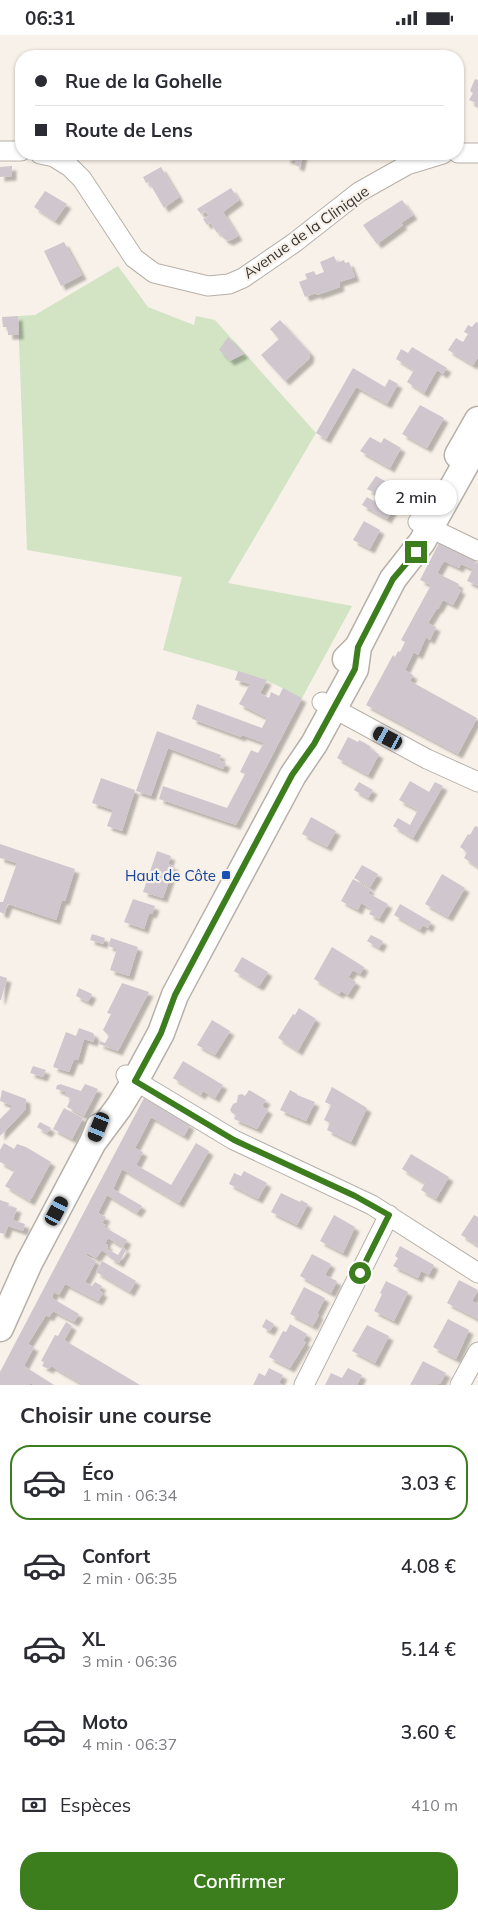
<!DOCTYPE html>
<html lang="fr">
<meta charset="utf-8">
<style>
:root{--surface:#fff;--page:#f7f7f7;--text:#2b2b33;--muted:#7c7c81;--line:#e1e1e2;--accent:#3c7d1d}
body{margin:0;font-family:Mulish,sans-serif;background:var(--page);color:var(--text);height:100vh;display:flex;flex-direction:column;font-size:19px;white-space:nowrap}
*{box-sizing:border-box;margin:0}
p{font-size:16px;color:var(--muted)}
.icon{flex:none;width:28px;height:28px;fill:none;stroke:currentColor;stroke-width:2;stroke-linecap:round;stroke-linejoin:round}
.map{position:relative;height:1350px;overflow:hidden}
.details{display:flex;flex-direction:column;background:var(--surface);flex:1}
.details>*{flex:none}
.hud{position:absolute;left:15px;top:15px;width:449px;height:110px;border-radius:20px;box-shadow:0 1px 4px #0004;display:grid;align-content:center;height:110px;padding:0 20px;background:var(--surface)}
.end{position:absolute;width:22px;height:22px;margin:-11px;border:6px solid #3c7d1d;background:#fff;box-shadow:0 0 0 2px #fff}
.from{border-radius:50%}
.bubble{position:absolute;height:35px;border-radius:18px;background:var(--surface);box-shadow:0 1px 4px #0004;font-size:16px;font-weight:600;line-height:35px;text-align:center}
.car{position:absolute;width:15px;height:30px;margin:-15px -8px;border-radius:6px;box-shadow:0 0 4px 1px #0007;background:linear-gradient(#222 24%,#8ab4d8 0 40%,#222 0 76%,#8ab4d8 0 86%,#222 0)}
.hud b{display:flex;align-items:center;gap:18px;height:48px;font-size:19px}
.hud b+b{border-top:1px solid var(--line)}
.hud i{width:12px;height:12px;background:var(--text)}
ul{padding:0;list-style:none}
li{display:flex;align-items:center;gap:15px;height:75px;margin:0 10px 8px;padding:0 10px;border:2px solid transparent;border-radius:20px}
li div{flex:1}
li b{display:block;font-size:19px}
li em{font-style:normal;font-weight:600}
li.current{border-color:var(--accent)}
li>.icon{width:45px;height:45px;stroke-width:1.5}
h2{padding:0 20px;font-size:22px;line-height:60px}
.pay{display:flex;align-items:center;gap:12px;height:55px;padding:0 20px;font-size:19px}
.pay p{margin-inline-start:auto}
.button{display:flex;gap:10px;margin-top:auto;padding:10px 20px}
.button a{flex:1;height:58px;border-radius:20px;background:var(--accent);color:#fff;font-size:20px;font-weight:600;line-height:58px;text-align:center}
.status{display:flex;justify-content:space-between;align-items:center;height:35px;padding:0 25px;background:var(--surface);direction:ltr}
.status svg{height:14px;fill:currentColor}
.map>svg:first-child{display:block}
.green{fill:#d2e4c4}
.building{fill:#cfc7cd;filter:url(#shadow)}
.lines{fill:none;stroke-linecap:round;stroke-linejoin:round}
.minor-casing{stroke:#b6b0a8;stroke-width:21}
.secondary-casing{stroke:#b6b0a8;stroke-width:29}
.minor{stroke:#fff;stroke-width:19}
.secondary{stroke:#fff;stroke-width:26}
.route{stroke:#3c7d1d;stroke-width:6}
.transit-dot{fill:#1a4fb4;stroke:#f8f1e9;stroke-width:2}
.labels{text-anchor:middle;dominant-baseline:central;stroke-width:4.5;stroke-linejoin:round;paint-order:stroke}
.street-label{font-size:15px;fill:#363330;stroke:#f8f1e9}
.transit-label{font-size:15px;fill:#164399;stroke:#f8f1e9;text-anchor:end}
</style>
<div class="status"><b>06:31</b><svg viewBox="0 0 49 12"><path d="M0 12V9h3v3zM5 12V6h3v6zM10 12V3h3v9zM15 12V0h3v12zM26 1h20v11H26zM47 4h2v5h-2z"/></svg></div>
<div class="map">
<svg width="478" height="1350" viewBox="0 0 478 1350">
<defs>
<filter id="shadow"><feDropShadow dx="4.5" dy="4.5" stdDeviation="1" flood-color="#0004"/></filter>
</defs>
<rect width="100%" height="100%" fill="#f8f1e9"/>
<path class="green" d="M118 231 148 272 194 290 196 281 215 285 316 398 228 548 352 571 302 663 264 644 163 615 182 542 27 515 18 281 35 280Z"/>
<path class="building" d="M475 44 478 45V73L474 71 476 68 469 65 473 58 470 56Z
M19 48H21V76H16V50Z
M287 119H303L300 132 295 130 296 126 286 124Z
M12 131V141L0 142V132Z
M161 132 179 162 164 173 149 147 146 148 143 142Z
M231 153 239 165 223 177 238 201 229 206 224 204 219 196 217 198 210 187 207 190 203 184 209 181 205 176 201 179 197 174Z
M45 156 67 169 55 186 34 172Z
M402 165 413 180 401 188 403 190 377 209 363 190Z
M64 207 82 240 61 251 44 216Z
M334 221 337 228 344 225 345 228 349 227 355 242 339 247 340 252 317 260 316 258 305 262 299 247 307 244 305 239 314 236 316 240 324 237 320 227Z
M18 281 19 300H8V292H3L2 282Z
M280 285 310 318 309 324 285 346 261 320 279 304 270 294Z
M476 287 478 288V322L473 330 448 315 456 303 463 307 468 299 464 297 468 290 472 292Z
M228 302 244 319 230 326 219 315Z
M412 312 447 333 443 339 437 335 424 358 407 347 414 335 396 324 401 314 408 318Z
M353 333 385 352 389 344 398 349 387 369 356 352 326 404 316 398Z
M420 370 444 383 427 413 402 399Z
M370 402 381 408 384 403 401 413 390 433 360 416Z
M376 441 403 456 387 484 362 470 367 462 374 466 377 459 367 454Z
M364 486 380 495 370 514 353 505Z
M439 508 476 526 472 534 461 529 459 533 444 526 437 538 459 549 457 553 461 555 453 570 443 565 438 574 437 573 428 588 436 592 430 605 426 602 418 620 414 617 405 635 413 640 410 646 477 683 458 719 366 670 393 620 395 622 398 616 400 617 405 607 401 605 431 550 420 545Z
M476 527 478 528V551L467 546Z
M238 636 267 645 260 658 269 663 271 657 279 661 283 653 302 663 236 790 159 764 163 751 227 773 245 739 240 737 251 715 258 718 264 708 242 700 241 702 192 684 197 669 262 693 267 683 239 669 250 649 235 645Z
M157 696 221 720 219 725 226 728 223 734 168 713 151 761 136 756Z
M348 702 358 707 359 705 365 708 371 712 370 714 379 719 368 740 337 723Z
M101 743 135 755 122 796 107 791 113 775 92 768Z
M410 746 429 757 435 747 443 751 413 803 393 791 398 783 410 790 418 775 399 765Z
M359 747 373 755 368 763 354 755Z
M311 782 336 796 327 812 302 799Z
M475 791 478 792V832L464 823 467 817 460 812 468 799 470 800Z
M0 809 75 834 65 866 62 865 56 885 8 869 4 879 0 877V867H3L17 828 0 823Z
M157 816 171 821 168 829 174 831 163 863 143 857Z
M362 830 378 839 370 852 354 843Z
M442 839 465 853 448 882 425 869Z
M353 844 370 854 368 858 388 869 379 884 369 879 372 874 361 868 358 875 341 866Z
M133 864 155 871 152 879 149 878 144 894 124 887Z
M400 869 431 887 428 893 423 890 420 895 394 880Z
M92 899 105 903 103 909 90 905Z
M371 900 383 906 379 913 367 906Z
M111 903 138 912 129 941 110 935 117 914 108 911Z
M332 912 364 932 360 939 353 935 348 942 356 947 348 960 341 956 339 959 314 944Z
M242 922 268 937 260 950 258 951 234 936Z
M0 941 7 943 1 965H0Z
M122 948 149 957 118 1016 99 1009 100 1006 105 1008 109 1001 103 995 111 979 107 978Z
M79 953 92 959 88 967 76 961Z
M299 973 316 984 298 1016 278 1003 293 979 295 980Z
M212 985 230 996 215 1020 197 1010Z
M79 993 93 998 95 1002 93 1007 84 1004 78 1025 74 1024 69 1037 53 1032 66 997 76 1001Z
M183 1026 223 1050 215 1063 203 1056 201 1060 173 1043Z
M33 1031 46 1035 43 1042 30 1038Z
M60 1049 81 1056 85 1049 98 1054 84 1081 67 1072 71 1063 65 1061V1057L56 1054 57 1050H59Z
M332 1052 367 1073 351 1107 327 1095 330 1088 324 1085 331 1070 325 1067Z
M2 1055 26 1064V1074L0 1101V1084L13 1071 0 1066Z
M249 1055 266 1065 262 1071 268 1075 257 1094 234 1084 236 1080 232 1078 230 1075 233 1069 237 1067 238 1060 242 1059 245 1061Z
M290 1055 297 1059V1060L315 1067 306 1086 280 1075Z
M144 1063 190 1090 184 1101 151 1082 135 1113 143 1117 136 1130 171 1150 196 1108 209 1116 179 1168 122 1134 113 1154 142 1171 137 1178 107 1160 98 1178 106 1182 102 1188 106 1190 104 1192 127 1205 123 1212 108 1203 105 1209 108 1210 107 1214 118 1220 123 1212 126 1215 119 1228 110 1223V1221L102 1215 96 1223 87 1218 86 1220 96 1226 85 1247 92 1251 95 1247 102 1251 99 1255 103 1258 98 1266 65 1249 59 1260 54 1257 52 1263 79 1279 74 1287 53 1276 49 1282 46 1280 28 1309 34 1312 24 1331 54 1350H33L31 1347 29 1350H0V1337Z
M64 1073 83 1083 72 1104 53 1094Z
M40 1087 51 1093 47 1098 37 1092Z
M4 1108 14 1114 17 1109 26 1112 51 1127 30 1166 5 1151 15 1135 0 1127V1115Z
M411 1119 449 1142 436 1164 421 1155 425 1148 402 1134Z
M244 1136 267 1148 258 1164 229 1149 234 1138 241 1141Z
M281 1158 300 1167 301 1165 308 1169 297 1190 271 1177Z
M0 1165 9 1168 8 1171 17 1173 13 1185 25 1189 23 1196 8 1191 5 1199 0 1198Z
M334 1180 355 1192 343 1218 320 1206Z
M474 1180 478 1182V1213L474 1211 476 1209 461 1200Z
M400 1211 434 1230 429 1240 421 1236 418 1243 393 1231 398 1223 395 1221Z
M312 1219 331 1229 325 1240 337 1246 331 1258 300 1241Z
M102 1226 136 1246 130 1257 96 1237Z
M459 1245 478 1255 472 1266 478 1269V1284L447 1268Z
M386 1246 408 1257 394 1286 374 1276 382 1259 380 1258Z
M304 1252 325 1263 317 1279 319 1280 313 1291 290 1279Z
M266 1284 274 1289 270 1296 262 1292Z
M448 1284 469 1295 456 1324 433 1312Z
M66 1287 72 1291 64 1305 140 1350H84L51 1331 49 1334 42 1331 44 1327 41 1326 55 1300 58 1301Z
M290 1289 307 1299 303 1306 306 1307 290 1333 269 1322 283 1296 286 1297Z
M367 1290 389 1301 375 1328 352 1316Z
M423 1326 446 1338 440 1349 410 1350Z
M269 1333 283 1340 279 1348 283 1350H253L259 1338 265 1341Z
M348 1333 362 1340 357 1350H325L331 1338 342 1343Z"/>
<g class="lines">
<g class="minor-casing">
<path id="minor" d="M0 116H21
M458 118H478
M40 119 54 122 70 132 82 144 134 223 154 238 208 251 229 249 243 243 294 208 359 157 407 130 443 119
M418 487 478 516
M322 667 427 724 478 747
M126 1040 234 1105 372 1170 478 1238
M304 1350 389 1180
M460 1350 478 1317"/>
</g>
<g class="secondary-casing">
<path id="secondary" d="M458 420 478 385
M346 624 358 612 393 544 422 507 478 407
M93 1107 119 1072 135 1046 161 998 175 960 293 740 314 709 355 634 358 612
M0 1293 29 1228 93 1107 99 1092"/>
</g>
<use href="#minor" class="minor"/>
<use href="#secondary" class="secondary"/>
</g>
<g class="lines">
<path class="route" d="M360 1238 389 1180 355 1161 234 1105 135 1046 161 998 175 960 292 740 314 709 355 634 358 612 393 544 416 517"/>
</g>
<rect class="transit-dot" x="221" y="835" width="10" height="10" rx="2.5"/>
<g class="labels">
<g class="street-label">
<text transform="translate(306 197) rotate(-35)">Avenue de la Clinique</text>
</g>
<g class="transit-label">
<text x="216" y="840">Haut de Côte</text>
</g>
</g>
</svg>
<i class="end from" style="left:360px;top:1238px"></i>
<i class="end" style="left:416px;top:517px"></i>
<div class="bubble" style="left:375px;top:445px;width:82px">2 min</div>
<i class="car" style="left:388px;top:703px;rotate:298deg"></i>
<i class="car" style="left:99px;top:1092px;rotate:202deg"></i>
<i class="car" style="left:57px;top:1176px;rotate:28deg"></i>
<div class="hud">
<b><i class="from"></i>Rue de la Gohelle</b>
<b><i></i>Route de Lens</b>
</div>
</div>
<section class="details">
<h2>Choisir une course</h2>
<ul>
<li class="current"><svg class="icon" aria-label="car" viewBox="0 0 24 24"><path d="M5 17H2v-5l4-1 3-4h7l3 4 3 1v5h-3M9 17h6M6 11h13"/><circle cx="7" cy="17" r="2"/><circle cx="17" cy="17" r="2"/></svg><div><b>Éco</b><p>1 min · 06:34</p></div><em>3.03 €</em></li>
<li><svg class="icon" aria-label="car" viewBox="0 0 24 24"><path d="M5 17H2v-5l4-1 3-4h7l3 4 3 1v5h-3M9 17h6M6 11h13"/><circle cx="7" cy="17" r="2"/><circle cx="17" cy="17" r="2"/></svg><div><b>Confort</b><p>2 min · 06:35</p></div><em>4.08 €</em></li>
<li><svg class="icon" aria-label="car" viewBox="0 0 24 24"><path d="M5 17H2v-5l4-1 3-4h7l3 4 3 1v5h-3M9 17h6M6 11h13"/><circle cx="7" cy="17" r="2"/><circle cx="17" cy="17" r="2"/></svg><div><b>XL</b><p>3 min · 06:36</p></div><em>5.14 €</em></li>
<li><svg class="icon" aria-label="car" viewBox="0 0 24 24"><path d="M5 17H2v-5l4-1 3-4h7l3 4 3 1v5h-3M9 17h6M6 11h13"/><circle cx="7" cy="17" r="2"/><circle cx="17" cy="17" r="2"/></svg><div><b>Moto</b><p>4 min · 06:37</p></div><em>3.60 €</em></li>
</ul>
<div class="pay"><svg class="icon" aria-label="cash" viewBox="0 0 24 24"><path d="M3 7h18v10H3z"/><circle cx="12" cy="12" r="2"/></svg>Espèces<p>410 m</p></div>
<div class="button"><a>Confirmer</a></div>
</section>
